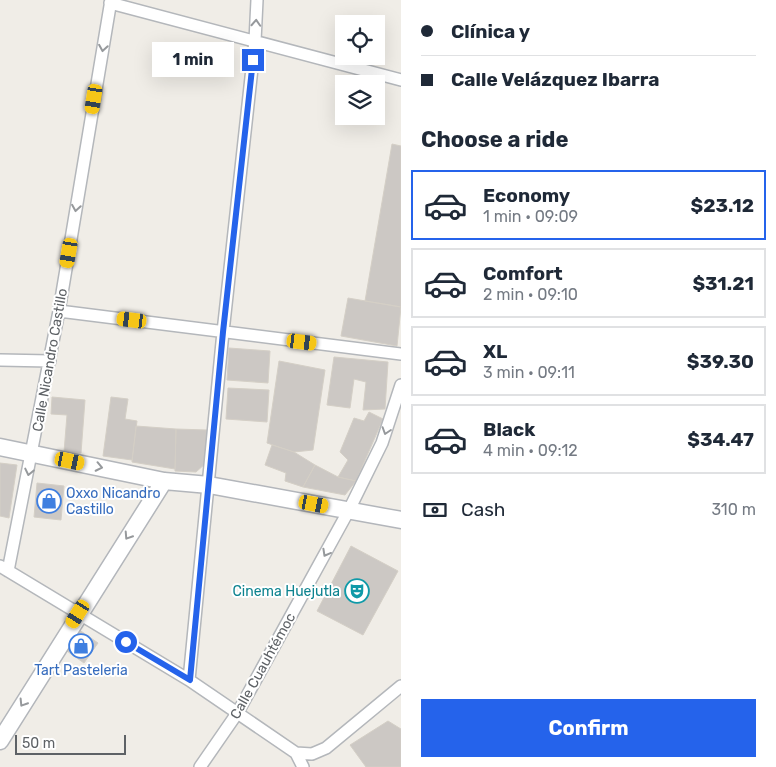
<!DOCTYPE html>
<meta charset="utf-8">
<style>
:root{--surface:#fff;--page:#f6f6f7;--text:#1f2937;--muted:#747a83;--line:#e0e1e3;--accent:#2563eb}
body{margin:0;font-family:Rubik,sans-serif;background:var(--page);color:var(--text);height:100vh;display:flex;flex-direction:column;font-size:19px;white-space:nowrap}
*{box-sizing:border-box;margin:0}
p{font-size:16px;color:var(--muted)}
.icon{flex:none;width:28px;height:28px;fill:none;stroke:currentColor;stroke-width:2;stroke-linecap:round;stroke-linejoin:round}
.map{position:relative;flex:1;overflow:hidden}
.drawer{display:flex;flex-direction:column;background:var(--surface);width:375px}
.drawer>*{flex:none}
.banner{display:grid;align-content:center;height:110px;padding:0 20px;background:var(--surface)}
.tools{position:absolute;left:335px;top:15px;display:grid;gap:10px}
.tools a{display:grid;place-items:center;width:50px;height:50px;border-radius:0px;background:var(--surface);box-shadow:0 5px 20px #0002;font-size:25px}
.scale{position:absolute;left:15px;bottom:12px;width:111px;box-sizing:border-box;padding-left:5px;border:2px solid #5e6266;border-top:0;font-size:14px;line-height:18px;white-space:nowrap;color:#5e6266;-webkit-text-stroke:4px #fff;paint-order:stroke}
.end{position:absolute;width:22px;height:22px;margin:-11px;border:6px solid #2563eb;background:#fff;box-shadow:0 0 0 2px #fff}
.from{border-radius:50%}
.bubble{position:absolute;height:35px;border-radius:0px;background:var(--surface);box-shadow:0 5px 20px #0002;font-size:16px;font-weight:700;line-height:35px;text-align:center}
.car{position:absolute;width:15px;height:30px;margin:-15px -8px;border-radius:6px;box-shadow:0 0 4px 1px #0007;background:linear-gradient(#f5c518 24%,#345 0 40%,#f5c518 0 76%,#345 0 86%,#f5c518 0)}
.banner b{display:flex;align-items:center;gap:18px;height:48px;font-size:19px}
.banner b+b{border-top:1px solid var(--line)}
.banner i{width:12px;height:12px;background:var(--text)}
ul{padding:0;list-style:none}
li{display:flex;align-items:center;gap:15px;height:70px;margin:0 10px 8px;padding:0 10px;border:2px solid var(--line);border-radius:0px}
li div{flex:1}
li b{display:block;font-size:19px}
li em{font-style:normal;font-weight:700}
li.current{border-color:var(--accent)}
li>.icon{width:45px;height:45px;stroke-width:1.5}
h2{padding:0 20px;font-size:22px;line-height:60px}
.pay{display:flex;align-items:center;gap:12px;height:55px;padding:0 20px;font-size:19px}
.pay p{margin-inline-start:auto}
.button{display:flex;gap:10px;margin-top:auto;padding:10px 20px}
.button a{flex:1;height:58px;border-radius:0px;background:var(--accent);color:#fff;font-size:20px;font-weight:700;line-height:58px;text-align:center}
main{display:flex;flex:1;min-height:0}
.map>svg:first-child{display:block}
.building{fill:#ccc8c4;stroke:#d4cfc6}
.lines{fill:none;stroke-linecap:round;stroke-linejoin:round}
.street-casing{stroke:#b4b7bb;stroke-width:14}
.secondary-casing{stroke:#b3b6bb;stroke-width:19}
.street{stroke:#fff;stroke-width:11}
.secondary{stroke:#fff;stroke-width:16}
.oneway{stroke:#96999c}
.route{stroke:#2563eb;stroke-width:6}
.labels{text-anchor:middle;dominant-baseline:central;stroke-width:4;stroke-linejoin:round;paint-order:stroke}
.street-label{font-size:14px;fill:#5e6266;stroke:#fff}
.shop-label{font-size:14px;fill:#366cbe;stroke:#fff;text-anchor:start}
.culture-label{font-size:14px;fill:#0d838f;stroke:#fff;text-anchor:end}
</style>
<main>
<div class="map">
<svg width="401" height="767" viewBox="0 0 401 767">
<rect width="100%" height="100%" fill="#f0ede7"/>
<path class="building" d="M392 144 401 146V307L365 301Z
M348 298 401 307 397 346 341 336Z
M229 348 270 351 268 383 227 380Z
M334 357 388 362 385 409 363 410 366 382 354 379 350 408 327 405Z
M279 361 325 370 313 450 294 452 267 443Z
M228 388 269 390 267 422 226 419Z
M52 397 85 400 81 453 64 452 67 415 51 414Z
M111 397 128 399 125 419 137 421 132 460 103 456Z
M369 412 383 419 356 481 338 477 348 460 340 452 354 418 364 421Z
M136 426 176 429 175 469 132 462Z
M176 429 207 430 206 463 196 472 175 471Z
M272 445 294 452 315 465 303 487 285 481 286 473 265 465Z
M0 463 17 465 9 518 0 516Z
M315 465 338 477 356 481 345 495 303 487Z
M37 483 64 486 61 520 34 517Z
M351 546 398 571 363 635 317 611Z
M78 629 98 643 84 663 64 649Z
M388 721 401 729V767H366L350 745Z"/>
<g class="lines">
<g class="street-casing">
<path id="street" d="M110 3 401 80
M59 311 401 354
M0 360 50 361
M0 566 189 680 296 753 312 754 326 748 401 686
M8 571 59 311 111 0
M189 680 223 332 255 41 257 0
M296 753 303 767
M200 767 238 712 349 510 382 443 401 385"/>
</g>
<g class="secondary-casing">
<path id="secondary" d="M0 447 164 481 209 485 401 520
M0 741 164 481"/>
</g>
<use href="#street" class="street"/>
<use href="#secondary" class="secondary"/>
</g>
<defs><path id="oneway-chevron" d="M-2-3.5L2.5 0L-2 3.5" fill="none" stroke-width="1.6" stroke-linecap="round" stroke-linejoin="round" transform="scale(1.25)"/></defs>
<g class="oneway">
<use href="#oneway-chevron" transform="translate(256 23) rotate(-87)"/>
<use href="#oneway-chevron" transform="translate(103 48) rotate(99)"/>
<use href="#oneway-chevron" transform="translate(76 208) rotate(99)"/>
<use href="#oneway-chevron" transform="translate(386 431) rotate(108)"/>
<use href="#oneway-chevron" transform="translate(99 467) rotate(12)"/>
<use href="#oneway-chevron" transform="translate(29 472) rotate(102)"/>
<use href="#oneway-chevron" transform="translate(128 536) rotate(123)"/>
<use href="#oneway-chevron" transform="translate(326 553) rotate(119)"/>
<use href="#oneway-chevron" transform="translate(23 703) rotate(122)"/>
</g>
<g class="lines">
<path class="route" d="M126 642 190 680 223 332 253 60"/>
</g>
<defs>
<g id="shop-ring" transform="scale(1.25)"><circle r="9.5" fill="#fff" stroke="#3f7fe0" stroke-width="1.5"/><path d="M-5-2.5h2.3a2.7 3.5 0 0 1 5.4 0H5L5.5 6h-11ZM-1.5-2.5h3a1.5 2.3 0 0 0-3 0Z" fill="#3f7fe0"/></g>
<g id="theatre-ring" transform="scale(1.25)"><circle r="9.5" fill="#fff" stroke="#0f9aa8" stroke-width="1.5"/><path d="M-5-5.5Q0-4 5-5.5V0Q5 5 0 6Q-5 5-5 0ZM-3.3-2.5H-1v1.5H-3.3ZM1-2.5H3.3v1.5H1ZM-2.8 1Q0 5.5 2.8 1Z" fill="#0f9aa8"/></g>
</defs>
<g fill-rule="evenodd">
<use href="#shop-ring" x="49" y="501"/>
<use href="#theatre-ring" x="357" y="591"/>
<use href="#shop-ring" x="81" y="646"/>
</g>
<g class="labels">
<g class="street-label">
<text transform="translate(50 360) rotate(-80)">Calle Nicandro Castillo</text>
<text transform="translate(263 666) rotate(-61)">Calle Cuauhtémoc</text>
</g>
<g class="shop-label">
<text x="66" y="493">Oxxo Nicandro<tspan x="66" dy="16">Castillo</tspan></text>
<text x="81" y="670" text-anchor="middle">Tart Pasteleria</text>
</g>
<g class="culture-label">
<text x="340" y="591">Cinema Huejutla</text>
</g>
</g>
</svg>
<div class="tools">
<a><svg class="icon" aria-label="locate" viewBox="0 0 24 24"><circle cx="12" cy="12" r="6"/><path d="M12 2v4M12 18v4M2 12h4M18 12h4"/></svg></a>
<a><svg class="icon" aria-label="layers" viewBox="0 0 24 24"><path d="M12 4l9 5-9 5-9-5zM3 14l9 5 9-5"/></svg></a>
</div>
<div class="scale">50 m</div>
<i class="end from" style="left:126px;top:642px"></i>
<i class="end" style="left:253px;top:60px"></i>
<div class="bubble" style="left:152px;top:42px;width:82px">1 min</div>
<i class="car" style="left:94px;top:99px;rotate:189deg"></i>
<i class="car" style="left:69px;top:253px;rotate:190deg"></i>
<i class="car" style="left:132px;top:320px;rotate:277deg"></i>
<i class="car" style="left:302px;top:342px;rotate:97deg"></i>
<i class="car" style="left:70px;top:461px;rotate:102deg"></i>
<i class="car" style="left:314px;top:504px;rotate:101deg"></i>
<i class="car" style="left:78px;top:614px;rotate:212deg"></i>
</div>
<section class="drawer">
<div class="banner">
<b><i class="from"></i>Clínica y</b>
<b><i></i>Calle Velázquez Ibarra</b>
</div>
<h2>Choose a ride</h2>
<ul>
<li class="current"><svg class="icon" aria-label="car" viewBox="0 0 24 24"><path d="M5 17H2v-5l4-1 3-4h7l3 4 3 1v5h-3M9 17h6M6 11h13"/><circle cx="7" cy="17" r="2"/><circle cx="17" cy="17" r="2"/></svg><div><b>Economy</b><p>1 min · 09:09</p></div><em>$23.12</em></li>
<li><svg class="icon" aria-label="car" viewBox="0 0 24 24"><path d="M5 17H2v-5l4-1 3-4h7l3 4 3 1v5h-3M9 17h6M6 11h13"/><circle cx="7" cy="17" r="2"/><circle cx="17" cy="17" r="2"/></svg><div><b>Comfort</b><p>2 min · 09:10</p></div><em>$31.21</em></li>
<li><svg class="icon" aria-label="car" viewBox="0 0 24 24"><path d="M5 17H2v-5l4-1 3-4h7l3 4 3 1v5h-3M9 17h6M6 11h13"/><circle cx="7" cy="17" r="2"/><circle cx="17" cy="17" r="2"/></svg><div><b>XL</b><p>3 min · 09:11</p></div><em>$39.30</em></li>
<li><svg class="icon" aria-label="car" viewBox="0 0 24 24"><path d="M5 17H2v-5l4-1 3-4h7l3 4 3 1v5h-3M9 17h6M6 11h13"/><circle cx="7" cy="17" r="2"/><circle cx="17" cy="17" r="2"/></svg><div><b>Black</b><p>4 min · 09:12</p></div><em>$34.47</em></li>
</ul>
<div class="pay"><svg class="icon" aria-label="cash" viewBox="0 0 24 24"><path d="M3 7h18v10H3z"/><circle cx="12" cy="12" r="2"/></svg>Cash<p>310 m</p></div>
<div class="button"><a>Confirm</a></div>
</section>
</main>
